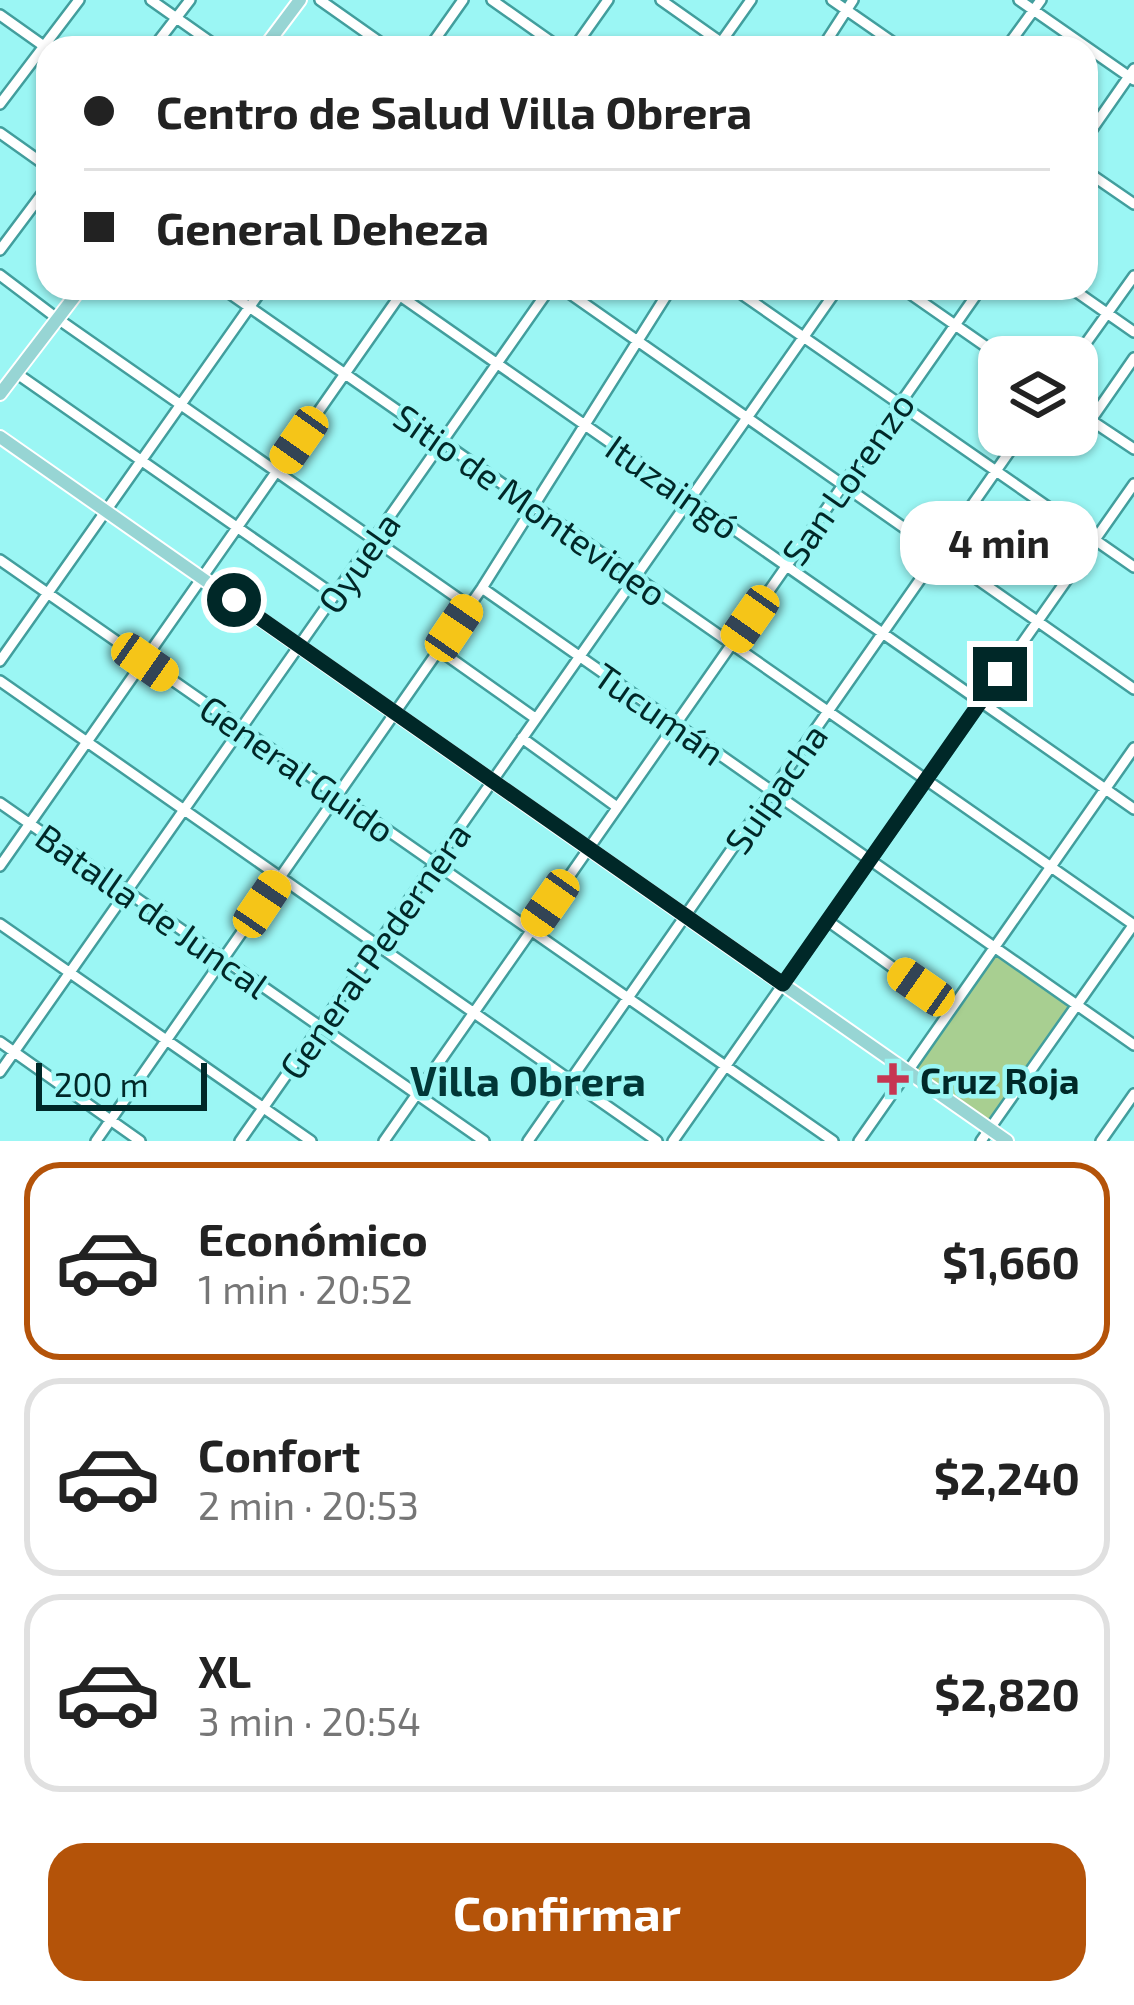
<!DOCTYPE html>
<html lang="es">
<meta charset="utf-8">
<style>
:root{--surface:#fff;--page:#f2f2f2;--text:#222;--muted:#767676;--line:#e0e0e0;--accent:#b45309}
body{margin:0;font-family:"Exo 2",sans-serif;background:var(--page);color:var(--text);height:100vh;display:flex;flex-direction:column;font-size:45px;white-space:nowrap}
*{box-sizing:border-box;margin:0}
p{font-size:39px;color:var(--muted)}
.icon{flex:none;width:66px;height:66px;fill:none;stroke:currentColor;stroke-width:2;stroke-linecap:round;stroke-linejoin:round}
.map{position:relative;height:1141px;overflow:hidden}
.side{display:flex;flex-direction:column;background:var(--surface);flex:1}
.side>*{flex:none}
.hud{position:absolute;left:36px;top:36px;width:1062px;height:264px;border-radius:36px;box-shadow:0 3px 9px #0004;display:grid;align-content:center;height:264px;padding:0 48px;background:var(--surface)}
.tools{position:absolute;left:978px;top:336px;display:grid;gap:24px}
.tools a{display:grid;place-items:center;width:120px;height:120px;border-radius:24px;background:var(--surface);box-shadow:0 3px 9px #0004;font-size:60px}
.scale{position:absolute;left:36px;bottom:30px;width:171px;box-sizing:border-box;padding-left:12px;border:6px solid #002828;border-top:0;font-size:33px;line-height:42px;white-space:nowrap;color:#002828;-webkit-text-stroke:9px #9bf6f4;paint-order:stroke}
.end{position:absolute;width:54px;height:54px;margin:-27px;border:15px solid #002828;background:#fff;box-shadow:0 0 0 6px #fff}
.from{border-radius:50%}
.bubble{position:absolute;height:84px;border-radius:36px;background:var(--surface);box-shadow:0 3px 9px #0004;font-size:39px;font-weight:700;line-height:84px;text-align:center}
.car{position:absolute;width:36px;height:72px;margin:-36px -18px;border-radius:15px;box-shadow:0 0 9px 3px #0007;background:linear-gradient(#f5c518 24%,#345 0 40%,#f5c518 0 76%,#345 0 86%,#f5c518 0)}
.hud b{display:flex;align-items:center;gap:42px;height:114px;font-size:45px}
.hud b+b{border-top:3px solid var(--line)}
.hud i{width:30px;height:30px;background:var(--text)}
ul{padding:21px 0 0;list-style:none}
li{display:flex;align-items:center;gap:36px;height:198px;margin:0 24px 18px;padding:0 24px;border:6px solid var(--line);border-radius:36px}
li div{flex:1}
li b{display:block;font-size:45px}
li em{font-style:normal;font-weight:700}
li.on{border-color:var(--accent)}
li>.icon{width:108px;height:108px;stroke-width:1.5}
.action{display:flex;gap:24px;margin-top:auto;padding:24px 48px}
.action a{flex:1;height:138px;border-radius:36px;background:var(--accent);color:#fff;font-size:48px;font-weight:700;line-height:138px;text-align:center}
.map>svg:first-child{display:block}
.green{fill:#a8cf91}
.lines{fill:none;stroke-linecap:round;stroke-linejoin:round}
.minor-casing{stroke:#429e9d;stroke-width:14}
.major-casing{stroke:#fff;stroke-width:16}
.minor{stroke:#fff;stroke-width:9}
.major{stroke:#97d5d4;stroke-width:12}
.route{stroke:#002828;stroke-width:15}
.poi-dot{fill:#c63652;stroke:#9bf6f4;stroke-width:4.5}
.labels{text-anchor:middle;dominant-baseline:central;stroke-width:9;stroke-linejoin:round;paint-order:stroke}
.street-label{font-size:36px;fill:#002828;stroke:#9bf6f4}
.poi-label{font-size:36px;font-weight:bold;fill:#002828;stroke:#9bf6f4;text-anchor:start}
.quarter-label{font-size:42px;font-weight:bold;fill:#013737;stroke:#9bf6f4}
</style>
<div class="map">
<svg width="1134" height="1141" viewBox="0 0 1134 1141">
<rect width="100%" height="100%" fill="#9bf6f4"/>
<path class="green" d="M995 953 1071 1004 990 1122 914 1069Z"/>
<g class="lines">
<g class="minor-casing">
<path id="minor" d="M151 0 219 48
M320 0 388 48
M492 0 560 48
M661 0 729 48
M832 0 901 48
M1019 0 1134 80
M0 15 48 49
M153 48 190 0
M429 48 463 0
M574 48 608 0
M717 48 751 0
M822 48 853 0
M1006 48 1041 0
M0 104 79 0
M0 133 48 167
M1086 138 1134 69
M1086 171 1134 204
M0 250 48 186
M0 275 58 319 469 606
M222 288 1134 925
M389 288 1134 809
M562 288 1134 689
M733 288 1134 567
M902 288 1001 357
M1071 288 1134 332
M1076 357 1134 276
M16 373 334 595
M1077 411 1134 449
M1091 420 1134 358
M0 560 833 1141
M482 588 1134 1045
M439 650 535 718
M0 661 263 288
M0 681 657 1141
M522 738 617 807
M0 803 484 1141
M0 866 405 288
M828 921 951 1009
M0 924 311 1141
M0 1042 140 1141
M0 1072 550 288
M96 1141 482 588 671 288
M240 1141 838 288
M384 1141 981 288
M528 1141 1021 435
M673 1141 1134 484
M859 1141 1134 748
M981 1141 1134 924
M1101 1141 1134 1094"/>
</g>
<g class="major-casing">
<path id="major" d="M264 48 300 0
M0 394 81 288
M0 437 1007 1141"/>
</g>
<use href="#minor" class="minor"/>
<use href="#major" class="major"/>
</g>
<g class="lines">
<path class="route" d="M234 600 783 984 1000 674"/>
</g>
<path class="poi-dot" d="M887 1061h12v12h12v12h-12v12h-12v-12h-12v-12h12z"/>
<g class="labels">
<g class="street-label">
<text transform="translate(847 478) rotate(-55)">San Lorenzo</text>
<text transform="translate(673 486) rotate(35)">Ituzaingó</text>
<text transform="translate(531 504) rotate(35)">Sitio de Montevideo</text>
<text transform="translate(358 562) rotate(-55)">Oyuela</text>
<text transform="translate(660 713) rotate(35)">Tucumán</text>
<text transform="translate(298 768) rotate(35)">General Guido</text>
<text transform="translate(775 788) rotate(-55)">Suipacha</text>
<text transform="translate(153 910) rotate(35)">Batalla de Juncal</text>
<text transform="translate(374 950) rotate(-55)">General Pedernera</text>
</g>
<g class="poi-label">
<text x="920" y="1079">Cruz Roja</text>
</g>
<g class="quarter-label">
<text x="528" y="1079">Villa Obrera</text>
</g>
</g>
</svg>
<div class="tools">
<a><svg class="icon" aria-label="layers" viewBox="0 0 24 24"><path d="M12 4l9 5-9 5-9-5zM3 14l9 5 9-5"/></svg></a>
</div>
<div class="scale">200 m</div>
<i class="end from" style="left:234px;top:600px"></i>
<i class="end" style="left:1000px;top:674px"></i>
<div class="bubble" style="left:900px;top:501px;width:198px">4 min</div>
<i class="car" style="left:299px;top:440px;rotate:215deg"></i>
<i class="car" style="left:750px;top:619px;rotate:215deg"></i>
<i class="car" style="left:454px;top:628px;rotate:34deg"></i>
<i class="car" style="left:145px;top:662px;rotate:125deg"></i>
<i class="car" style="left:550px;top:903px;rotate:215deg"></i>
<i class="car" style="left:262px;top:904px;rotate:34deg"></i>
<i class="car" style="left:921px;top:987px;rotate:305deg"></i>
<div class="hud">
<b><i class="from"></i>Centro de Salud Villa Obrera</b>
<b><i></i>General Deheza</b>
</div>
</div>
<section class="side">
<ul>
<li class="on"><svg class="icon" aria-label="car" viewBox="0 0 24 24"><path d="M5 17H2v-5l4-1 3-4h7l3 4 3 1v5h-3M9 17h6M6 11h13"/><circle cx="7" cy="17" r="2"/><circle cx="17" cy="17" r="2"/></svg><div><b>Económico</b><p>1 min · 20:52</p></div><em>$1,660</em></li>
<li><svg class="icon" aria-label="car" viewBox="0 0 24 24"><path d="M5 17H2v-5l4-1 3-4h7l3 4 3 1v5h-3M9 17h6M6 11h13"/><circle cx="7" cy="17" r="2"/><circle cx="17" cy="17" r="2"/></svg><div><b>Confort</b><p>2 min · 20:53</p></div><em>$2,240</em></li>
<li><svg class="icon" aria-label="car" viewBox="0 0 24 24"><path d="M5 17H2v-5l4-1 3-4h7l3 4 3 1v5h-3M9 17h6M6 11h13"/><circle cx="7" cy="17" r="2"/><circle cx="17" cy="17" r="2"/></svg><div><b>XL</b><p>3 min · 20:54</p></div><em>$2,820</em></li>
</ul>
<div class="action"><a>Confirmar</a></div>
</section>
